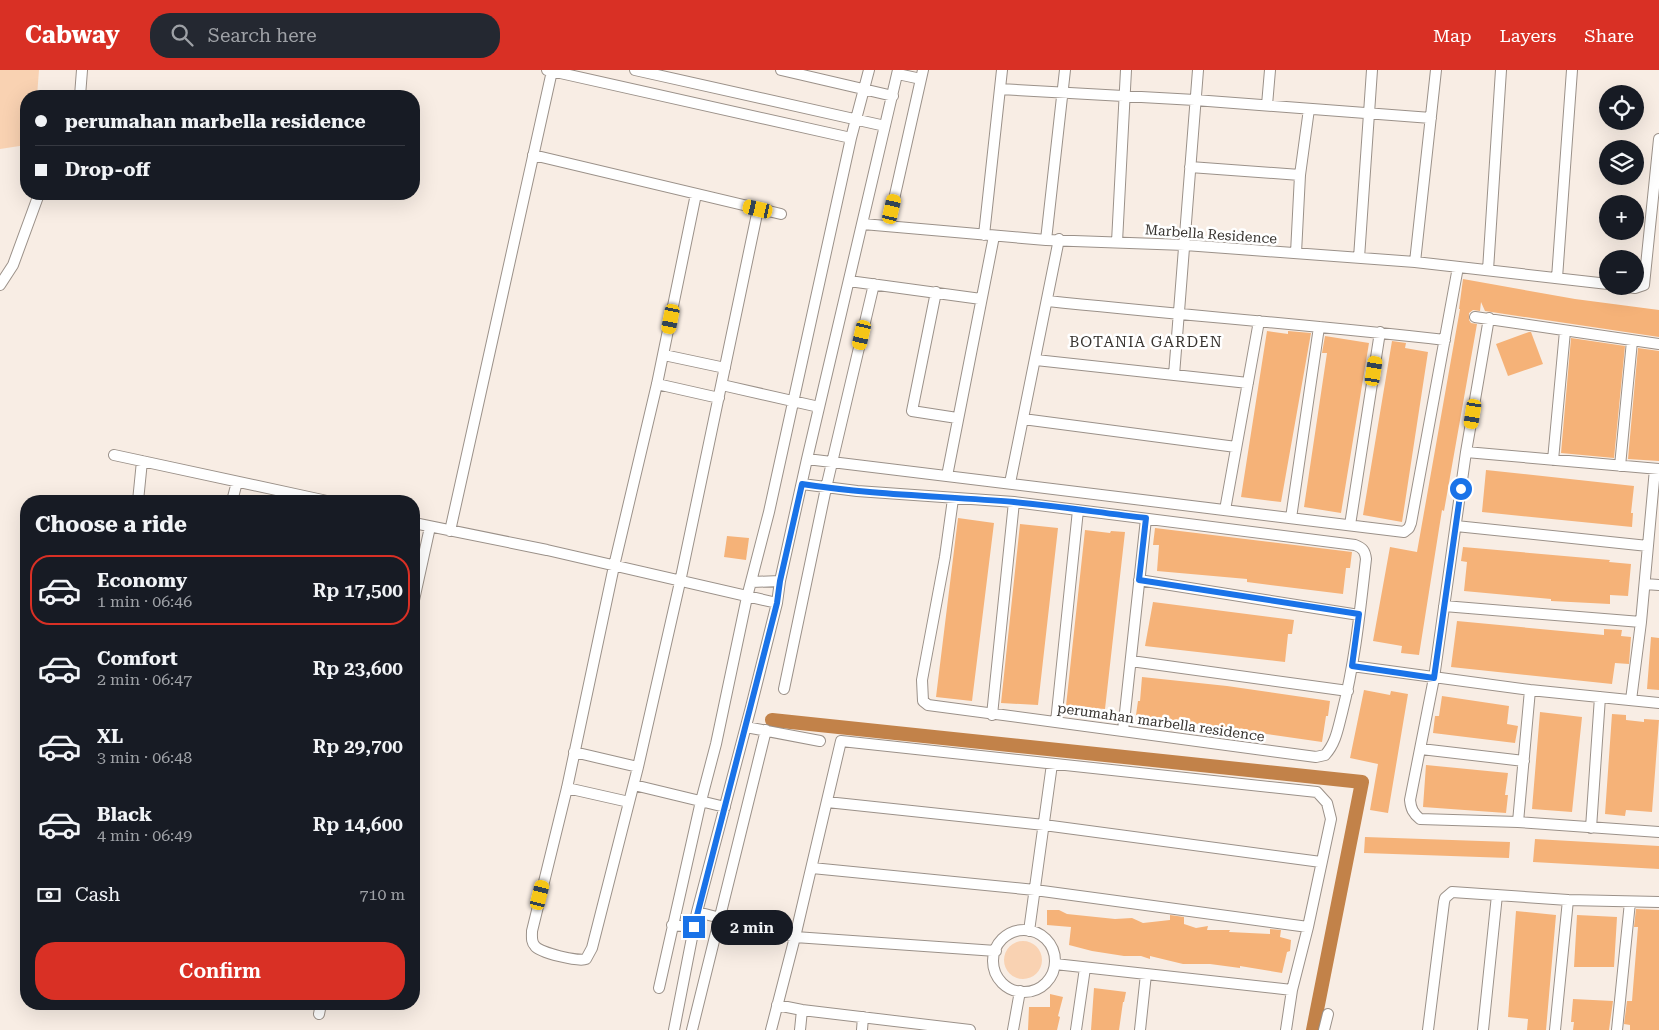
<!DOCTYPE html>
<meta charset="utf-8">
<style>
:root{--surface:#171b24;--page:#242831;--text:#f1f3f6;--muted:#9ea1a6;--line:#363941;--accent:#d93025}
body{margin:0;font-family:"Roboto Serif",serif;background:var(--page);color:var(--text);height:100vh;display:flex;flex-direction:column;font-size:19px;white-space:nowrap}
*{box-sizing:border-box;margin:0}
p{font-size:16px;color:var(--muted)}
.icon{flex:none;width:28px;height:28px;fill:none;stroke:currentColor;stroke-width:2;stroke-linecap:round;stroke-linejoin:round}
.map{position:relative;flex:1;overflow:hidden}
.details{position:absolute;left:20px;top:425px;width:400px;height:515px;display:flex;flex-direction:column;background:var(--surface);border-radius:20px;box-shadow:0 5px 20px #0002}
.details>*{flex:none}
.banner{position:absolute;left:20px;top:20px;width:400px;height:110px;border-radius:20px;box-shadow:0 5px 20px #0002;display:grid;align-content:center;height:110px;padding:0 15px;background:var(--surface)}
.controls{position:absolute;left:1599px;top:15px;display:grid;gap:10px}
.controls a{display:grid;place-items:center;width:45px;height:45px;border-radius:50%;background:var(--surface);box-shadow:0 5px 20px #0002;font-size:25px}
.end{position:absolute;width:22px;height:22px;margin:-11px;border:6px solid #1a73e8;background:#fff;box-shadow:0 0 0 2px #fff}
.from{border-radius:50%}
.bubble{position:absolute;height:35px;border-radius:18px;background:var(--surface);box-shadow:0 5px 20px #0002;font-size:16px;font-weight:600;line-height:35px;text-align:center}
.car{position:absolute;width:15px;height:30px;margin:-15px -8px;border-radius:6px;box-shadow:0 0 4px 1px #0007;background:linear-gradient(#f5c518 24%,#345 0 40%,#f5c518 0 76%,#345 0 86%,#f5c518 0)}
.banner b{display:flex;align-items:center;gap:18px;height:48px;font-size:19px}
.banner b+b{border-top:1px solid var(--line)}
.banner i{width:12px;height:12px;background:var(--text)}
ul{padding:0;list-style:none}
li{display:flex;align-items:center;gap:15px;height:70px;margin:0 10px 8px;padding:0 5px;border:2px solid transparent;border-radius:20px}
li div{flex:1}
li b{display:block;font-size:19px}
li em{font-style:normal;font-weight:600}
li.current{border-color:var(--accent)}
li>.icon{width:45px;height:45px;stroke-width:1.5}
h2{padding:0 15px;font-size:22px;line-height:60px}
.pay{display:flex;align-items:center;gap:12px;height:55px;padding:0 15px;font-size:19px}
.pay p{margin-inline-start:auto}
.button{display:flex;gap:10px;margin-top:auto;padding:10px 15px}
.button a{flex:1;height:58px;border-radius:20px;background:var(--accent);color:#fff;font-size:20px;font-weight:600;line-height:58px;text-align:center}
header{display:flex;align-items:center;gap:30px;box-sizing:border-box;height:70px;padding:0 25px;background:var(--accent);color:#fff}
header strong{font-size:24px}
nav{display:flex;gap:28px;margin-inline-start:auto;font-size:18px}
.search{width:350px;height:45px;background:var(--page);display:flex;align-items:center;gap:12px;box-sizing:border-box;padding:0 18px;border-radius:20px;color:var(--muted);font-size:19px}
.map>svg:first-child{display:block}
.green{fill:#f9d2b2}
.lines{fill:none;stroke-linecap:round;stroke-linejoin:round}
.canal{stroke:#c28249;stroke-width:14}
.building{fill:#f5b278}
.street-casing{stroke:#9b9189;stroke-width:12}
.street{stroke:#fff;stroke-width:10}
.route{stroke:#1a73e8;stroke-width:6}
.labels{text-anchor:middle;dominant-baseline:central;stroke-width:5;stroke-linejoin:round;paint-order:stroke}
.street-label{font-size:14px;fill:#383430;stroke:#fff}
.neighbourhood-label{font-size:15px;letter-spacing:1px;fill:#383430;stroke:#fff}
</style>
<header>
<strong>Cabway</strong>
<div class="search"><svg class="icon" aria-label="search" viewBox="0 0 24 24"><circle cx="10" cy="10" r="6"/><path d="M15 15l6 6"/></svg>Search here</div>
<nav><a>Map</a><a>Layers</a><a>Share</a></nav>
</header>
<div class="map">
<svg width="1659" height="960" viewBox="0 0 1659 960">
<rect width="100%" height="100%" fill="#f8ede4"/>
<path class="green" d="M0 0H39L37 26H26V75L0 79Z
M1004 890a19 19 0 1 1 38 0a19 19 0 1 1-38 0Z"/>
<g class="lines">
<path class="canal" d="M772 650 1362 712 1313 960"/>
</g>
<path class="building" d="M1463 209 1575 229 1659 240V267L1485 241 1481 232 1480 241 1473 240 1469 243V250L1471 253 1477 254 1444 441 1442 440 1419 585 1401 583 1402 576 1373 571 1390 477 1417 482 1460 239H1459Z
M1267 261 1288 264V261L1311 263 1281 432 1241 427Z
M1529 262H1531L1543 294 1508 306 1496 274Z
M1325 266 1369 273 1341 443 1304 437 1327 283H1322Z
M1571 268 1625 276 1614 388 1561 383Z
M1392 271 1406 273 1405 278 1428 282 1402 452 1363 445Z
M1638 278 1659 281V391L1628 389Z
M1486 400 1634 416 1631 443H1633L1632 457 1482 442Z
M958 448 994 453 972 631 936 627Z
M1020 454 1058 458 1038 635 1001 633Z
M1155 458 1352 482 1350 498H1346L1343 524 1247 512V509L1157 501 1159 475H1153Z
M1085 460 1110 463 1111 461 1125 462 1105 639 1066 636Z
M727 466 749 468 746 490 724 487Z
M1463 477 1610 490 1609 492 1631 494 1628 526 1610 525V534L1551 531V529L1464 521 1467 492 1461 491Z
M1153 532 1294 550 1292 564H1288L1285 592 1145 576Z
M1457 551 1604 565V559L1622 560 1621 566 1631 567 1629 594 1615 593 1612 614 1451 597Z
M1651 567 1659 568V620L1647 619Z
M1142 607 1227 616 1330 631 1328 646H1326L1322 672 1136 645 1138 631H1140Z
M1364 620 1390 625 1391 621 1408 624 1388 743 1370 740 1378 694 1350 688Z
M1442 626 1509 636 1507 654 1518 656 1515 673 1433 663 1435 646H1439Z
M1540 642 1582 647 1572 742 1532 739Z
M1612 644 1626 645V650L1644 652V649L1659 650 1652 742 1626 740 1625 746 1605 744Z
M1426 695 1508 703 1505 725H1508L1506 743 1423 737Z
M1365 767 1510 772 1509 788 1364 783Z
M1535 769 1659 776V799L1533 792Z
M1636 839 1659 840V960H1630V955L1624 954 1627 931H1632L1638 857H1634Z
M1047 840H1059L1067 844 1115 849 1132 848 1143 853 1170 850V845L1184 847V854L1196 858 1208 856 1207 860H1230L1229 862 1270 864V859L1281 860 1280 867 1291 870 1290 881 1287 882 1282 903 1240 896V898L1210 894H1183L1150 886V889L1141 886H1124L1092 881 1069 875 1071 857 1047 855Z
M1516 841 1556 845 1546 960H1527L1528 949 1508 947Z
M1577 845 1617 847 1614 897H1574Z
M1094 918 1126 922 1124 932H1123L1119 960H1091Z
M1050 924 1063 927 1058 946 1060 947 1057 960H1028L1029 937H1050Z
M1573 929 1613 931 1609 960H1573L1574 952H1571Z"/>
<g class="lines">
<g class="street-casing">
<path id="street" d="M547 0 851 68
M635 0 885 56
M781 0 893 26
M898 4 921 9
M1000 19 1195 30 1431 48
M80 26 82 0
M1267 35 1270 0
M533 85 781 144
M1190 97 1300 105
M696 124 657 314 614 496 567 718 532 861C532 867 531 872 535 876 540 883 579 892 586 889L592 878 638 697 680 512 758 139
M863 154 1046 170 1185 175 1415 192 1608 214
M888 156 923 0
M984 165 1002 0
M1046 170 1065 0
M1117 172 1126 0
M1296 183 1300 105 1309 39
M1359 188 1372 0
M1415 192 1436 0
M1488 200 1501 0
M1557 208 1572 0
M849 211 981 229
M0 215 13 195 39 124
M1621 216 1635 218 1644 215 1659 69
M936 222 912 341 957 348
M1048 231C1180 245 1313 255 1445 270
M1475 247 1659 274
M1489 248 1466 382 1434 608 1410 730C1411 739 1413 743 1420 749L1518 752 1659 762
M664 285 725 298
M1036 290 1248 313
M1174 305 1198 0
M657 314 719 328
M722 315 819 337
M1023 349 1236 377
M1466 382 1659 399
M114 385 327 431
M807 389 1404 462 1409 458 1411 453 1458 197
M1553 390 1565 261
M1620 396 1632 271
M947 406 994 166
M1010 413 1059 169
M802 414 857 421 1014 432 1355 475C1363 478 1365 481 1366 489 1360 541 1355 592 1342 643 1338 658 1336 673 1325 685L1316 687 928 635 923 631 922 610 945 487 953 429
M138 431 142 391
M232 431 237 412
M1225 440 1259 251
M1291 448 1319 257
M414 453 547 480 777 533
M1350 455 1380 262
M1456 456 1648 476
M450 461 552 1
M1139 510 1359 545
M752 512 780 511
M1645 514 1659 515
M414 530 430 457
M1444 536 1641 552
M1131 591 1348 621
M1352 596 1530 620 1659 633
M784 619 826 418 874 214
M1631 630 1641 552 1655 399
M992 645 1014 432
M1056 652 1078 440
M746 657 820 671
M1123 661 1146 449
M1421 679 1524 691
M574 682 638 697
M634 715 725 737
M567 718 629 732
M827 732 1044 755 1321 792
M1518 752 1530 620
M1591 758 1600 627
M812 798 1035 820 1308 857
M697 842 795 867 996 881
M672 855 694 857
M993 891a31 31 0 1 1 62 0a31 31 0 1 1-62 0Z
M1029 861 1052 694
M1055 894 1292 920
M659 918 701 731 716 674 747 527 769 442 851 68 869 0
M777 935 802 940 970 960
M319 944 321 934
M674 960 697 842 751 637 777 533 780 511 807 389 898 0
M692 960 766 660
M771 960 795 867 841 671 1317 722 1327 733 1331 749 1308 857 1292 920 1286 960
M800 960 802 940
M862 960 863 947
M1013 960 1020 921
M1076 960 1085 898
M1140 960 1146 904
M1324 960 1328 944
M1428 960 1444 832 1445 828 1452 822 1568 830 1659 832
M1483 960 1497 825
M1555 960 1568 830
M1617 960 1630 832"/>
</g>
<use href="#street" class="street"/>
</g>
<g class="lines">
<path class="route" d="M694 857 777 533 780 511 802 414C872 425 943 426 1014 432 1058 436 1102 443 1146 448L1139 510 1359 544 1352 596 1434 608 1461 419"/>
</g>
<g class="labels">
<g class="street-label">
<text transform="translate(1211 164) rotate(4)">Marbella Residence</text>
<text transform="translate(1161 652) rotate(8)">perumahan marbella residence</text>
</g>
<g class="neighbourhood-label">
<text x="1146" y="272">BOTANIA GARDEN</text>
</g>
</g>
</svg>
<div class="controls">
<a><svg class="icon" aria-label="locate" viewBox="0 0 24 24"><circle cx="12" cy="12" r="6"/><path d="M12 2v4M12 18v4M2 12h4M18 12h4"/></svg></a>
<a><svg class="icon" aria-label="layers" viewBox="0 0 24 24"><path d="M12 4l9 5-9 5-9-5zM3 14l9 5 9-5"/></svg></a>
<a>+</a>
<a>−</a>
</div>
<i class="end from" style="left:1461px;top:419px"></i>
<i class="end" style="left:694px;top:857px"></i>
<div class="bubble" style="left:711px;top:840px;width:82px">2 min</div>
<i class="car" style="left:758px;top:139px;rotate:283deg"></i>
<i class="car" style="left:892px;top:139px;rotate:13deg"></i>
<i class="car" style="left:671px;top:249px;rotate:191deg"></i>
<i class="car" style="left:862px;top:265px;rotate:193deg"></i>
<i class="car" style="left:1374px;top:301px;rotate:9deg"></i>
<i class="car" style="left:1473px;top:344px;rotate:189deg"></i>
<i class="car" style="left:540px;top:825px;rotate:14deg"></i>
<div class="banner">
<b><i class="from"></i>perumahan marbella residence</b>
<b><i></i>Drop-off</b>
</div>
<section class="details">
<h2>Choose a ride</h2>
<ul>
<li class="current"><svg class="icon" aria-label="car" viewBox="0 0 24 24"><path d="M5 17H2v-5l4-1 3-4h7l3 4 3 1v5h-3M9 17h6M6 11h13"/><circle cx="7" cy="17" r="2"/><circle cx="17" cy="17" r="2"/></svg><div><b>Economy</b><p>1 min · 06:46</p></div><em>Rp 17,500</em></li>
<li><svg class="icon" aria-label="car" viewBox="0 0 24 24"><path d="M5 17H2v-5l4-1 3-4h7l3 4 3 1v5h-3M9 17h6M6 11h13"/><circle cx="7" cy="17" r="2"/><circle cx="17" cy="17" r="2"/></svg><div><b>Comfort</b><p>2 min · 06:47</p></div><em>Rp 23,600</em></li>
<li><svg class="icon" aria-label="car" viewBox="0 0 24 24"><path d="M5 17H2v-5l4-1 3-4h7l3 4 3 1v5h-3M9 17h6M6 11h13"/><circle cx="7" cy="17" r="2"/><circle cx="17" cy="17" r="2"/></svg><div><b>XL</b><p>3 min · 06:48</p></div><em>Rp 29,700</em></li>
<li><svg class="icon" aria-label="car" viewBox="0 0 24 24"><path d="M5 17H2v-5l4-1 3-4h7l3 4 3 1v5h-3M9 17h6M6 11h13"/><circle cx="7" cy="17" r="2"/><circle cx="17" cy="17" r="2"/></svg><div><b>Black</b><p>4 min · 06:49</p></div><em>Rp 14,600</em></li>
</ul>
<div class="pay"><svg class="icon" aria-label="cash" viewBox="0 0 24 24"><path d="M3 7h18v10H3z"/><circle cx="12" cy="12" r="2"/></svg>Cash<p>710 m</p></div>
<div class="button"><a>Confirm</a></div>
</section>
</div>
